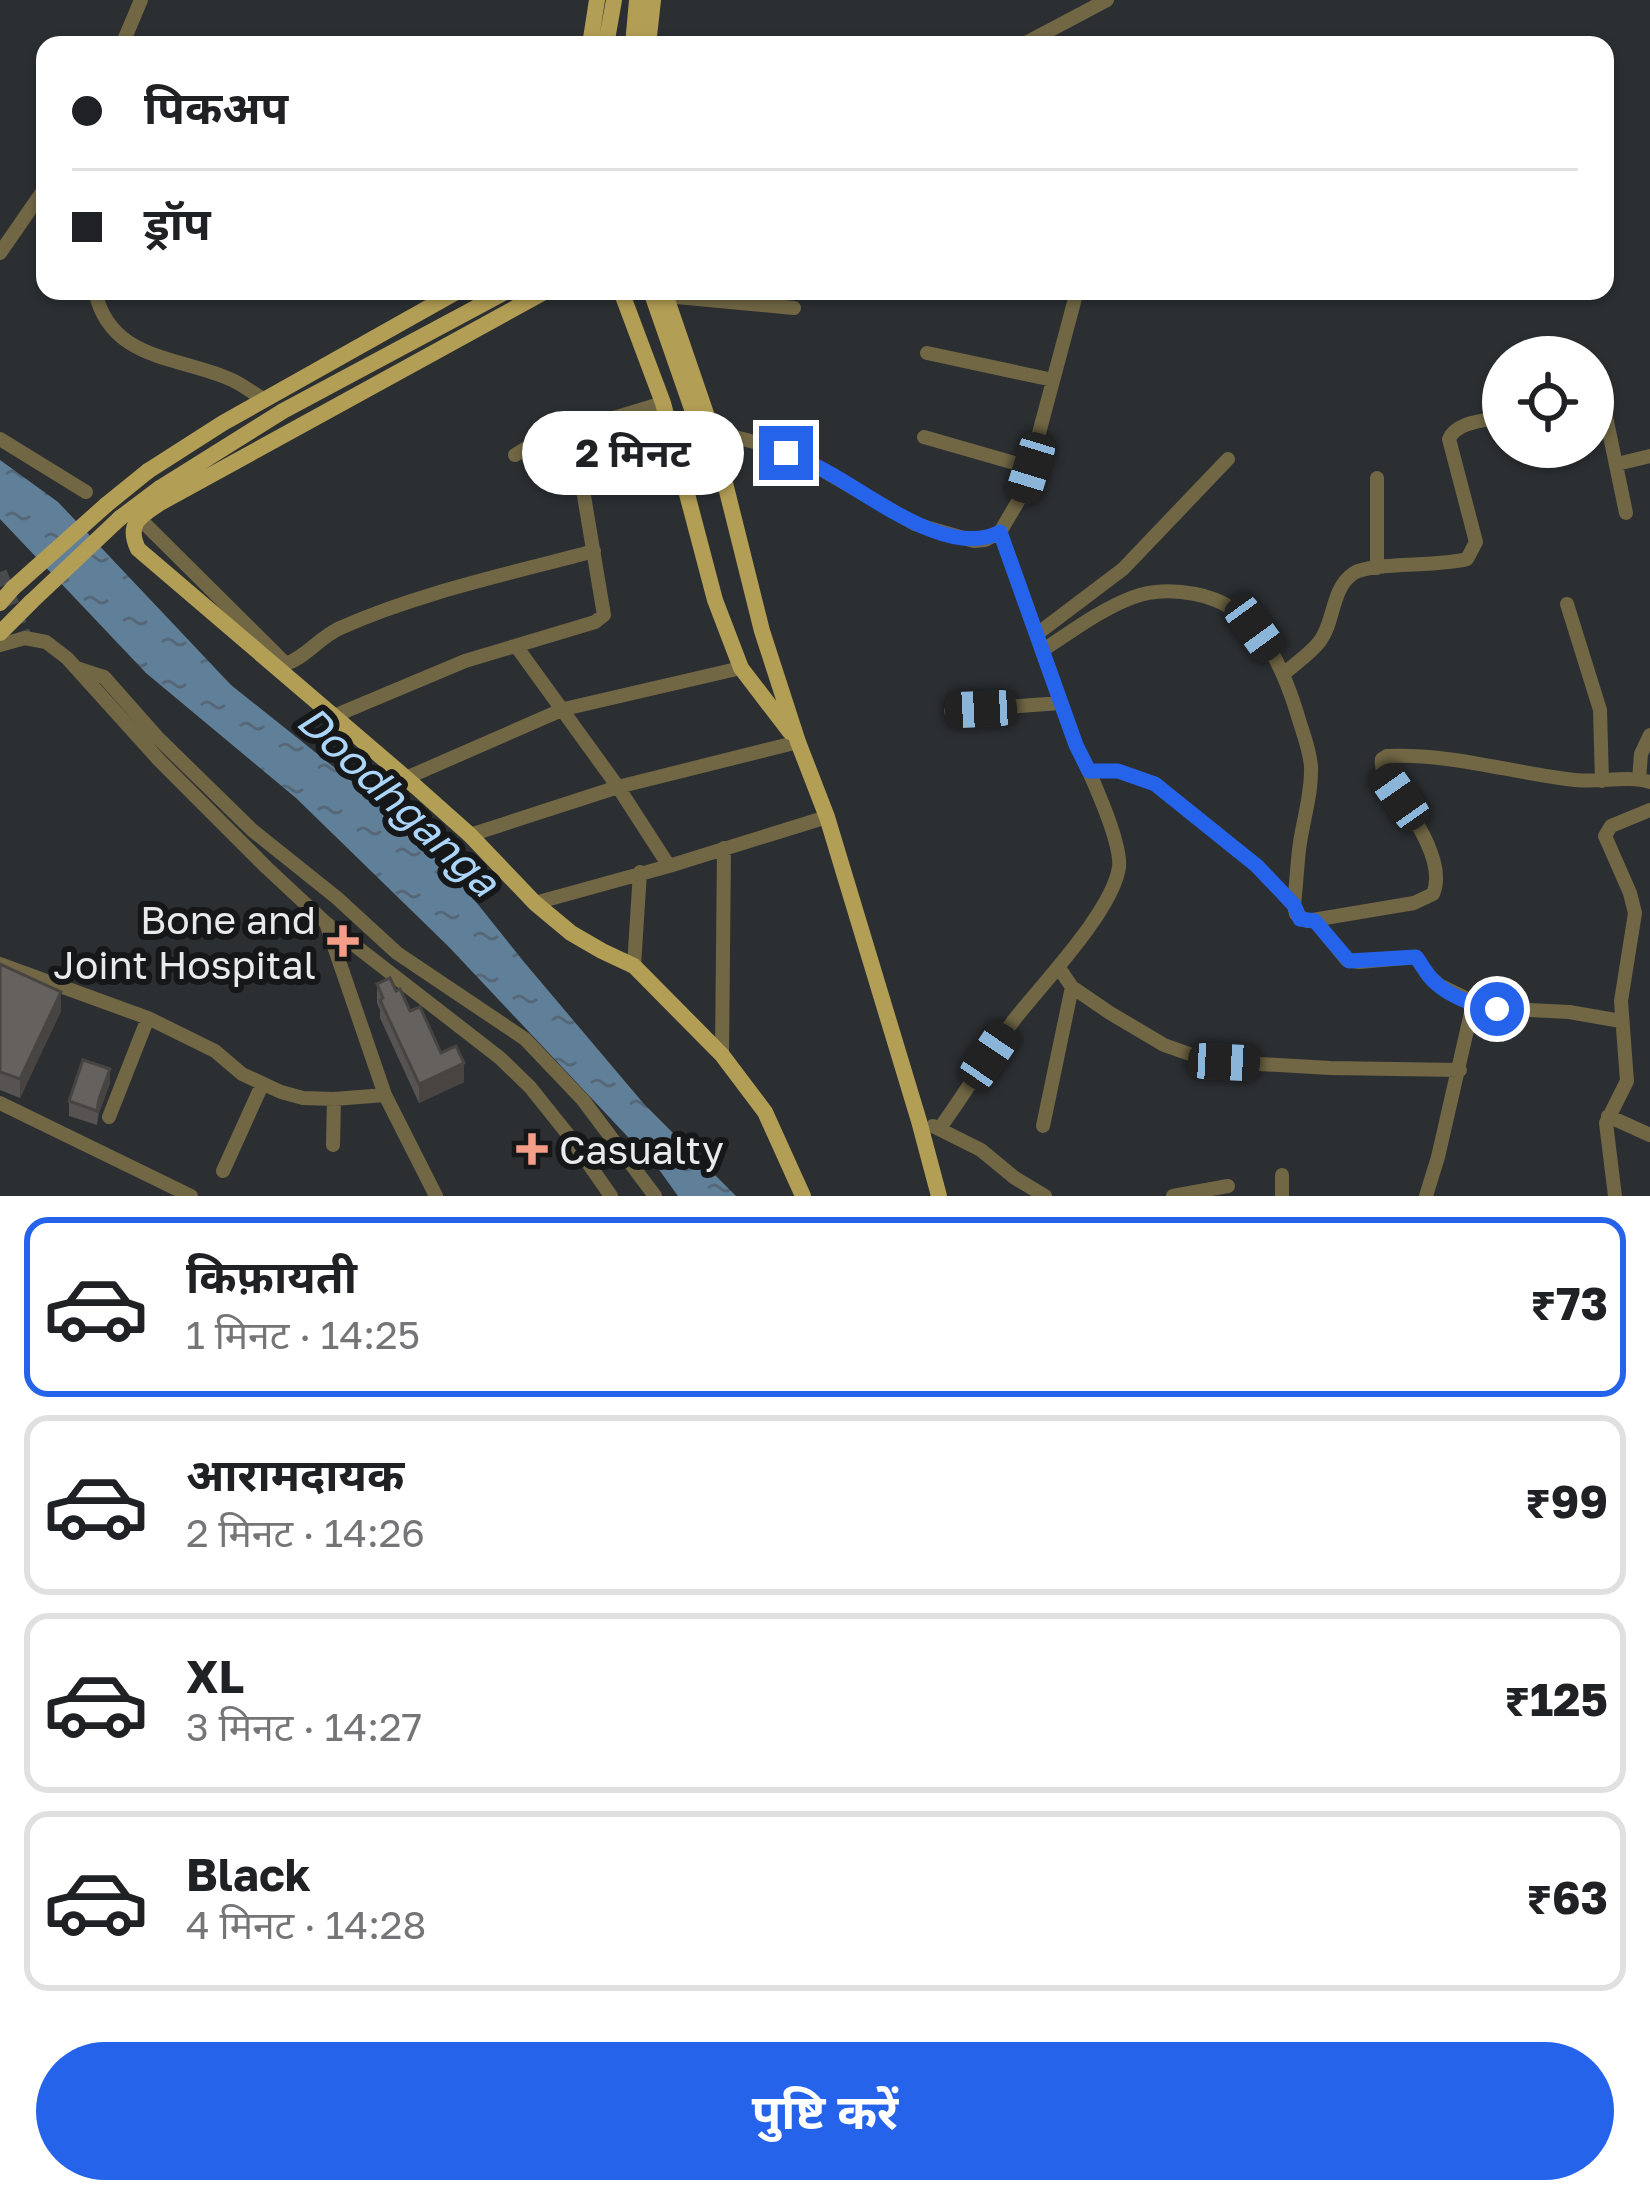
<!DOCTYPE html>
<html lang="hi">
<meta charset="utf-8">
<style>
:root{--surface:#fff;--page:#f2f2f2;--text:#202124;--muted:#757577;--line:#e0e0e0;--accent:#2563eb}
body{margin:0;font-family:"Golos Text","Noto Sans Devanagari",sans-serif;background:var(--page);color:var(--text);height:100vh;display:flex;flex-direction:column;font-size:45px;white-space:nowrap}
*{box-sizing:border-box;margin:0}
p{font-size:39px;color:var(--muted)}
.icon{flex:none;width:66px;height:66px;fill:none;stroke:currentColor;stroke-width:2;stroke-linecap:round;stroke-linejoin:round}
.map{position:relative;height:1196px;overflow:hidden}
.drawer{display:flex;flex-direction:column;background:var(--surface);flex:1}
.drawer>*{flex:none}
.banner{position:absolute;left:36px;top:36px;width:1578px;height:264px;border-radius:24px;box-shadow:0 3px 9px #0004;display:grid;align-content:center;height:264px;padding:0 36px;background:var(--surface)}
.fabs{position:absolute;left:1482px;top:336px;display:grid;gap:24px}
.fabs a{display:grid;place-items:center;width:132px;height:132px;border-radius:50%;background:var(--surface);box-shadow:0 3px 9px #0004;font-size:60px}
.end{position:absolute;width:54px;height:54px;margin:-27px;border:15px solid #2563eb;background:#fff;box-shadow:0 0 0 6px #fff}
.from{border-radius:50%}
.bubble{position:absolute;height:84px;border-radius:42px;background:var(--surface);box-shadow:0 3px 9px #0004;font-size:39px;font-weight:700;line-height:84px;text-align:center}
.car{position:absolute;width:36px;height:72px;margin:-36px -18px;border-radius:15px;box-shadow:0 0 9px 3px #0007;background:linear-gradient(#222 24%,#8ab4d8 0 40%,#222 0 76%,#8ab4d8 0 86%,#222 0)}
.banner b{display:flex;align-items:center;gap:42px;height:114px;font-size:45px}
.banner b+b{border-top:3px solid var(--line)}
.banner i{width:30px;height:30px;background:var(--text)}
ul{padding:21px 0 0;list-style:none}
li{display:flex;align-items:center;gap:36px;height:180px;margin:0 24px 18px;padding:0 12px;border:6px solid var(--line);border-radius:24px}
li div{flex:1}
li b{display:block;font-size:45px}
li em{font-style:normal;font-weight:700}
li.active{border-color:var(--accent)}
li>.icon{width:108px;height:108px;stroke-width:1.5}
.cta{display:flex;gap:24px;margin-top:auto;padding:24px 36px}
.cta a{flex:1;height:138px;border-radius:72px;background:var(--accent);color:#fff;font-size:48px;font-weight:700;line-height:138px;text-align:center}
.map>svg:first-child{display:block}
.water{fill:url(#water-ripples)}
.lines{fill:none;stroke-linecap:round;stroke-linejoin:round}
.minor-tunnel{stroke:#484b4e;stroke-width:14;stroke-dasharray:14 7;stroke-linecap:butt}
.minor{stroke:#716745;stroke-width:14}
.major{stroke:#b39e55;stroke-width:16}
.major-bridge{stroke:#b39e55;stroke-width:16}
.wall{fill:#575352}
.shaded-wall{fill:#474442}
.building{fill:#65615f;stroke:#474442;stroke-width:3}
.route{stroke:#2563eb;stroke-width:15}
.poi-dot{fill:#f49e88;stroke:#161718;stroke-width:4.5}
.labels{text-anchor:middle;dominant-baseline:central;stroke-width:12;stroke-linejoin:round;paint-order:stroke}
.poi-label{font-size:39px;fill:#e8eaec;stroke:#161718;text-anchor:end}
.water-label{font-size:42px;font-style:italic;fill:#abd6f9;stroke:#161718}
</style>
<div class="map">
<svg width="1650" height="1196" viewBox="0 0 1650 1196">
<defs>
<pattern id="water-ripples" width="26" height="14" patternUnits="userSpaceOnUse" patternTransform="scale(3)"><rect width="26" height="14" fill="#607f99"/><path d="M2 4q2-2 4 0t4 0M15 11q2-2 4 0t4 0" fill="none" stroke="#566878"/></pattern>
</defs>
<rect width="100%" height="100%" fill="#2c2f32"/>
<path class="water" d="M0 460 58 502 231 685 429 843 524 962 644 1104 736 1196H678L660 1171 449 947 296 798 146 673 0 519Z"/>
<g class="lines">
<path class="minor-tunnel" d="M0 572 25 638"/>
<path class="minor" d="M122 45 141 0
M1022 45 1107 0
M0 253 45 188
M95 291C110 362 181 356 232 380 243 385 254 394 265 400
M666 296 794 308
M927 353 1053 380
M1593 400 1602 405 1605 412 1626 513
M712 431 766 445 812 464 915 524 974 541 985 540 1000 532 1023 493 1077 291
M924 437 1032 468
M0 439 86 492
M515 455 538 441 663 403
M1617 464 1650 456
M132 515 138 517 286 664C306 657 320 637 340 628 421 592 509 574 594 551
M1377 568V478
M1567 604 1600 710 1602 781
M1037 634 1123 569 1228 459
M0 645 25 638 46 642 67 658 159 760 267 868 326 923 385 1095 436 1196
M516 646 618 787 669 866
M1043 650C1071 632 1100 610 1131 598 1151 590 1174 590 1195 594 1255 605 1280 659 1297 713 1302 731 1310 749 1311 767 1312 795 1302 823 1299 850 1297 868 1296 887 1294 905L1296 914 1307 921 1414 903 1433 894C1446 864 1415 819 1398 794 1390 782 1380 774 1382 759L1387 756C1450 753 1512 773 1575 780 1600 783 1626 775 1650 782
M76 668 104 677 157 737 252 830 337 898 397 953 525 1039 583 1100 655 1196
M1285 673C1296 663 1311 653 1320 641 1335 621 1331 588 1354 573 1371 562 1440 567 1467 559L1476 542 1449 439C1457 421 1485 421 1503 417
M951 711 1061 703
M334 716 465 661 595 622 604 615 580 472 579 428
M1089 771H1118L1155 784 1257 866 1294 905
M406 778 564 709 741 668
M1639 779 1641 754 1650 735
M470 835 618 787 798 742
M535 903 669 866 827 817
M1315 921 1347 960 1359 962 1416 957 1427 974 1439 985 1486 1008 1569 1012 1621 1021
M326 923 500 1058 530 1087 570 1137 611 1196
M0 964 148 1018 215 1051 242 1074 281 1092 303 1098 334 1099 385 1095
M634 966 640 872
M1059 968 1072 987 1110 1013 1164 1045 1198 1057 1224 1062 1330 1068 1460 1070
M722 1055 724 848
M0 1103 191 1196
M1608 1116 1650 1135
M109 1117 148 1018
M933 1126 981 1150 1015 1178 1045 1196
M1043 1126 1072 987
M940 1128C965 1093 988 1055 1014 1020 1041 985 1113 911 1119 867 1122 842 1089 770 1076 745L1000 532
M333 1145 334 1099
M223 1171 262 1085
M1173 1196 1228 1186
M1282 1196V1175
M1426 1196 1438 1157 1473 1004
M1615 1196 1606 1123 1627 1081 1621 1001 1635 913 1630 893 1605 836 1611 826 1650 810"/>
<path class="major" d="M590 45 597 0
M606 45 614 0
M633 45 637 0
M648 45 653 0
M546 291 160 503C140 516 126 524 138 549L406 778 470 835 535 903 571 933 602 951 634 966 722 1055 765 1112 803 1196
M621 291 663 403 715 600 741 668 790 732
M664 291 712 431 762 631 798 742 827 817 919 1121 939 1196
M148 471 223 423 458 291
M160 488 283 411 507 291
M13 588 106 505
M31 602 120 518"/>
<path class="major-bridge" d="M651 291 698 426
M106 505 148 471
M120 518 160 488
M0 603 13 588
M0 633 31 602"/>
</g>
<path class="wall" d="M0 964 61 1011 20 1098 0 1090Z
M377 984 396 991 464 1082 419 1103 380 1018V1010L377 1003Z
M110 1083 99 1113 97 1125 69 1116V1101Z"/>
<path class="shaded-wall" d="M61 992V1011L20 1098V1079Z
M464 1063V1082L419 1103V1084Z
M110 1069V1083L99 1113 97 1125 99 1099Z"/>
<path class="building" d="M0 964 61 992 20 1079 0 1072Z
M390 978 396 991 400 989 410 1011 420 1007 441 1053 456 1046 464 1063 419 1084 380 1000 383 998 377 984Z
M83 1060 110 1069 99 1099 97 1111 69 1101Z"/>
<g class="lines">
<path class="route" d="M786 453C801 459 815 465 829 473 873 497 950 559 1000 532L1076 745 1089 771H1118L1155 784 1257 866 1294 905 1300 919 1315 921 1349 961 1416 957C1420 962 1423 968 1427 973 1440 993 1475 1007 1497 1009"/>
</g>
<g class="poi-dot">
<path d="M337 923h12v12h12v12h-12v12h-12v-12h-12v-12h12z"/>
<path d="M526 1131h12v12h12v12h-12v12h-12v-12h-12v-12h12z"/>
</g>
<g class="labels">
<g class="poi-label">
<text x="316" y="919">Bone and<tspan x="316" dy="45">Joint Hospital</tspan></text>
<text x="559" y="1149" text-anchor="start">Casualty</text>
</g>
<g class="water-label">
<text transform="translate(399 800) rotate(43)">Doodhganga</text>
</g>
</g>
</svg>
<div class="fabs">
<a><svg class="icon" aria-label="locate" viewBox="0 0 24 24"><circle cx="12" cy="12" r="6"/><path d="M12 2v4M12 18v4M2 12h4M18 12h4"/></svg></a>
</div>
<i class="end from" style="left:1497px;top:1009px"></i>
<i class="end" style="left:786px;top:453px"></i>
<div class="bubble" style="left:522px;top:411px;width:222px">2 मिनट</div>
<i class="car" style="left:1031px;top:468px;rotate:197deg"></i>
<i class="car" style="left:1254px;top:628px;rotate:144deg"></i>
<i class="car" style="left:981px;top:709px;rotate:267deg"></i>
<i class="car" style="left:1400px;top:797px;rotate:325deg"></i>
<i class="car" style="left:989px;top:1056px;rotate:34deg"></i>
<i class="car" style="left:1224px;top:1062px;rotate:93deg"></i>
<div class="banner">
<b><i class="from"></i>पिकअप</b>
<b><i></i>ड्रॉप</b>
</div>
</div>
<section class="drawer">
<ul>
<li class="active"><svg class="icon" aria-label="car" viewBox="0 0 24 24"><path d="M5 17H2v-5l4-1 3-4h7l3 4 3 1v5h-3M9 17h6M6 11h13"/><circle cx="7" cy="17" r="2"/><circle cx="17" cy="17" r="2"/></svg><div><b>किफ़ायती</b><p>1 मिनट · 14:25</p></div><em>₹73</em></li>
<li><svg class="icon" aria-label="car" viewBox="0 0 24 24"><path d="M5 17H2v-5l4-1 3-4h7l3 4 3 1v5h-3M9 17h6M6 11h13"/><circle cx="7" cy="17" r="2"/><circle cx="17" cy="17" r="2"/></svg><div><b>आरामदायक</b><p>2 मिनट · 14:26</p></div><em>₹99</em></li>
<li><svg class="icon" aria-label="car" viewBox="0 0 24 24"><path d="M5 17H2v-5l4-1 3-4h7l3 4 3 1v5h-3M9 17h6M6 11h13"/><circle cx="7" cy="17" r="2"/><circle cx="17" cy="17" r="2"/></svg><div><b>XL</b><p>3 मिनट · 14:27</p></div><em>₹125</em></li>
<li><svg class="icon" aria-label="car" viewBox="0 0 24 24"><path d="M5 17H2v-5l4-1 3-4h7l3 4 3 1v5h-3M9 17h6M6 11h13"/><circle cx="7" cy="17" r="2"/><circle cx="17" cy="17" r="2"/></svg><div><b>Black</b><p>4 मिनट · 14:28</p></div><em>₹63</em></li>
</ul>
<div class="cta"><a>पुष्टि करें</a></div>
</section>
